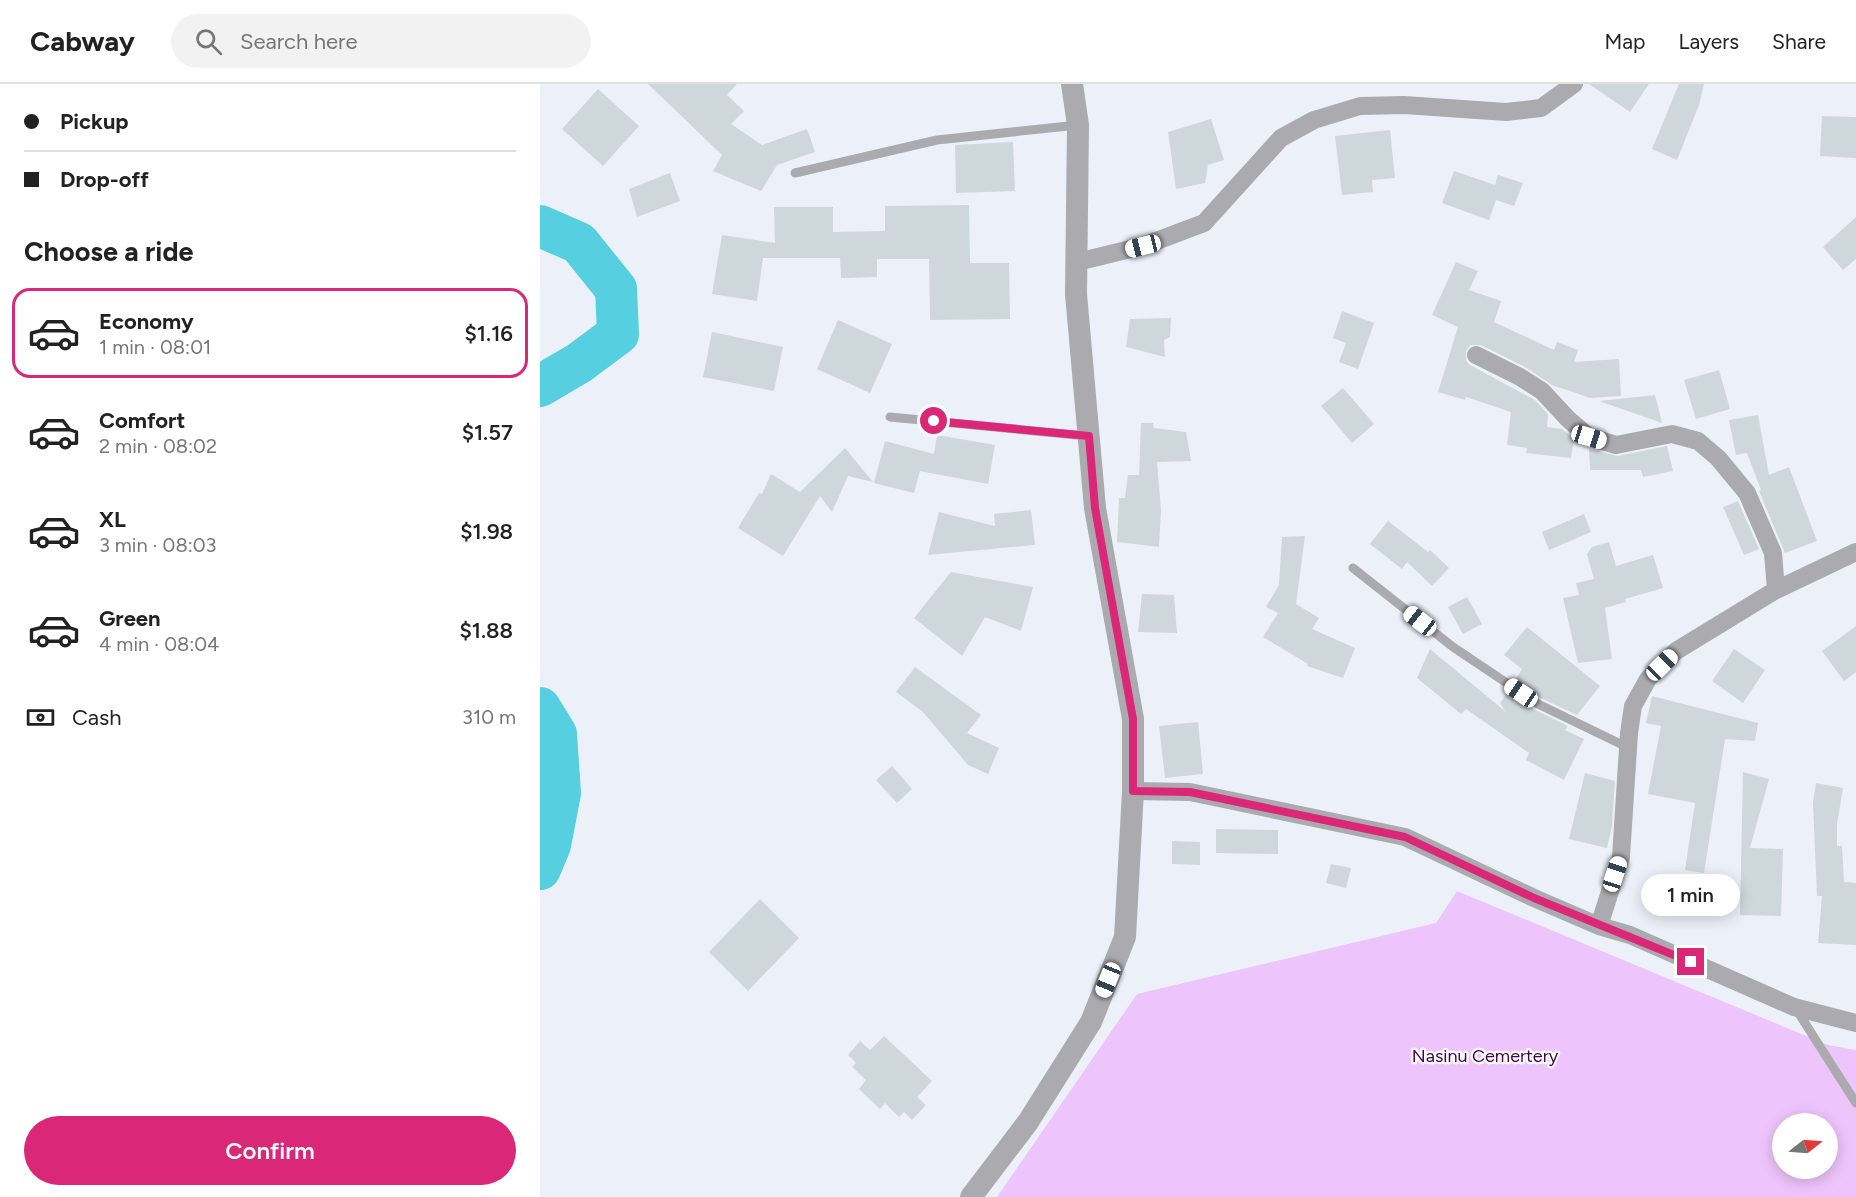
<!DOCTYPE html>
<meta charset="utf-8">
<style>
:root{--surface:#fff;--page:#f2f2f2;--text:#222;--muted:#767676;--line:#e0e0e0;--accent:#db2777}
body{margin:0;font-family:Figtree,sans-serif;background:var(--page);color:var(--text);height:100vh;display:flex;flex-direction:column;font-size:22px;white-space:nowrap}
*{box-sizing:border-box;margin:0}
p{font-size:20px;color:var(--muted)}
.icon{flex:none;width:33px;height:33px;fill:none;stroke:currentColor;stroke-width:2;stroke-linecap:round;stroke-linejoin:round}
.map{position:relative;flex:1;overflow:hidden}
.panel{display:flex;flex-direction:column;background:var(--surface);width:540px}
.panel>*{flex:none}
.guide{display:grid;align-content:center;height:132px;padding:0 24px;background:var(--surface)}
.needle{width:39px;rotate:73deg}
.fabs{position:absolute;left:1232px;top:1029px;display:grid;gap:12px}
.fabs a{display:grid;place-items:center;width:66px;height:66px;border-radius:50%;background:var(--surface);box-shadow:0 3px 15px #0003;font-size:30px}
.end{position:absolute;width:27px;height:27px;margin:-14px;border:8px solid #db2777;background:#fff;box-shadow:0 0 0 3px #fff}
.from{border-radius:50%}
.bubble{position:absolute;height:42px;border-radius:21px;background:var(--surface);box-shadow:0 3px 15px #0003;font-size:20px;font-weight:600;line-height:42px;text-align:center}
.car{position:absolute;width:18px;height:36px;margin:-18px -9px;border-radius:8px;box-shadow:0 0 4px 2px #0007;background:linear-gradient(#fff 24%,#345 0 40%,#fff 0 76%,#345 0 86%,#fff 0)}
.guide b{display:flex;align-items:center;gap:21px;height:57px;font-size:22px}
.guide b+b{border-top:2px solid var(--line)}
.guide i{width:15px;height:15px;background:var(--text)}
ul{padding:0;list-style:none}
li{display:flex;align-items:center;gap:18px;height:90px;margin:0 12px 9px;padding:0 12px;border:3px solid transparent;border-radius:18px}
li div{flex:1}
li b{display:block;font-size:22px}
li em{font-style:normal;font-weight:600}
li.current{border-color:var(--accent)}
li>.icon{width:54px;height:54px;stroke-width:1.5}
h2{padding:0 24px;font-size:27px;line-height:72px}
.pay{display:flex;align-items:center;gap:15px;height:66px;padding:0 24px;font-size:22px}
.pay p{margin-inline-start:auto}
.action{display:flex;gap:12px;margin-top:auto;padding:12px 24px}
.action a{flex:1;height:69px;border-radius:36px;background:var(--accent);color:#fff;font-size:24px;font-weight:600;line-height:69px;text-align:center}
header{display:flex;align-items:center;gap:36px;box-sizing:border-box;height:84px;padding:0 30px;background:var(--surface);border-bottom:2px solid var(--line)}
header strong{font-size:28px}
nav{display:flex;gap:33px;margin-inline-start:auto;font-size:21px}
.search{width:420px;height:54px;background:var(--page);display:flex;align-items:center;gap:15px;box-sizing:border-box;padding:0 21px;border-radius:33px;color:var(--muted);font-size:22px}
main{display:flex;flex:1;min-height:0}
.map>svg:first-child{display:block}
.green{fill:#eec4fc;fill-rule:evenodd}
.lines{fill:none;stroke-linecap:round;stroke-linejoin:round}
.river{stroke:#56cfe0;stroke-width:42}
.building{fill:#ced7dc}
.service{stroke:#ababaf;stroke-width:9}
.minor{stroke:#ababaf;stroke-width:18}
.tertiary{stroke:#ababaf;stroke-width:22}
.route{stroke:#db2777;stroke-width:8}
.labels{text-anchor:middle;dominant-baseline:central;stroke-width:4.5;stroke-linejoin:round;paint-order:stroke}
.park-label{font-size:18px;fill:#430054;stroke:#fff}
</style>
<header>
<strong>Cabway</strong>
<div class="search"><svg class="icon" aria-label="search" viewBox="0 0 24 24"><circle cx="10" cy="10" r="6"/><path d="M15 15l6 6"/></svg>Search here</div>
<nav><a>Map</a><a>Layers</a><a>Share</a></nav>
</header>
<main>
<section class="panel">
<div class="guide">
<b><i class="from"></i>Pickup</b>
<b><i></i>Drop-off</b>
</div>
<h2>Choose a ride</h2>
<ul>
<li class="current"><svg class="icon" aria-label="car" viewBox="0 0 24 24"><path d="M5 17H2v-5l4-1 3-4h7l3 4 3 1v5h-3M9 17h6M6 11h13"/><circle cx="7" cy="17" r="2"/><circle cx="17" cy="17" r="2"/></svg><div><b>Economy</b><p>1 min · 08:01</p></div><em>$1.16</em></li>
<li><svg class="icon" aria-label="car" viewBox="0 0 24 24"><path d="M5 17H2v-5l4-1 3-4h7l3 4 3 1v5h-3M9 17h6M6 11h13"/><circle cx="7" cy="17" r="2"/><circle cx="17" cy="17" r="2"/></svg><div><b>Comfort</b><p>2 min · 08:02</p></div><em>$1.57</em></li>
<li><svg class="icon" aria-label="car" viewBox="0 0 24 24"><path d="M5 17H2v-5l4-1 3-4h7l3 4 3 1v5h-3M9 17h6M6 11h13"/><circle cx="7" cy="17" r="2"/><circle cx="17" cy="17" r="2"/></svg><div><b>XL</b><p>3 min · 08:03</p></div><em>$1.98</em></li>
<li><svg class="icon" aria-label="car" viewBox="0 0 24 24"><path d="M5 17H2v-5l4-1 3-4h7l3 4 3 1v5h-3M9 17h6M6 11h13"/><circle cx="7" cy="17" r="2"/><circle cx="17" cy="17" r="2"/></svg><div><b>Green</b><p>4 min · 08:04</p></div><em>$1.88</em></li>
</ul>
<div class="pay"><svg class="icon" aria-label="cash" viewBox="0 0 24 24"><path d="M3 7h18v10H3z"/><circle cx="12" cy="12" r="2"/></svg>Cash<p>310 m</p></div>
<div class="action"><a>Confirm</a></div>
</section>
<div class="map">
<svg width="1316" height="1113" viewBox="0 0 1316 1113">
<rect width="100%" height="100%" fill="#ecf1f9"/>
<path class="green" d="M917 807 1288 961 1316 966V1113H457L597 910 896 839ZM1242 1040H1287V1084H1242Z"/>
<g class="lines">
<path class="river" d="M0 142 39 159 76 205 78 250 39 279 0 302
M0 624 16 650 20 709 10 761 0 785"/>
</g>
<path class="building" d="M108 0H197L187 11 204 27 191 40 222 61 267 45 275 68 237 81 221 107 173 87 182 71Z
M1049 0H1109L1090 28Z
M1139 0H1164L1159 21 1137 76 1112 65Z
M58 5 99 42 63 82 22 45Z
M1282 32 1316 33V74L1280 72Z
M671 35 684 76 668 81 665 99 636 105 628 48Z
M850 46 855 94 832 96 833 108 802 111 795 52Z
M473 58 475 107 416 109 415 61Z
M914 87 955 101 958 91 983 99 974 122 956 116 949 136 902 119Z
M130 89 140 117 97 133 89 105Z
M429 121 430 179H469L470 235 390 236 389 175H337V193L301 194 300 174H223L217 217 172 210 182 151 235 159 234 123H293V148L345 147V122Z
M1316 133V175L1303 186 1283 163Z
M916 178 938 187 929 206 961 217 954 238 1014 266 1017 258 1038 266 1034 278 1079 275 1081 312 1050 314 1012 301 985 283 941 261H930L926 267V277L930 281 995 316 1008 330 1007 343 1022 345 1034 355 1031 374 986 369 987 364 967 361 971 328 926 313 925 316 898 308 918 243 892 231Z
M802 227 834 239 818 285 799 278 806 259 793 254Z
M631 234 630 253 624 256 625 273 586 263 590 235Z
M298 236 352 260 330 309 277 285Z
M172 248 243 263 234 307 163 293Z
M1179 286 1190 325 1156 335 1144 296Z
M803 304 834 340 812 359 781 322Z
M1115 311 1122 339 1059 317Z
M1218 331 1229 391 1249 383 1277 457 1245 469 1219 407 1221 406 1207 369 1196 371 1189 336Z
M601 339H613L614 344 646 348 651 377 617 378 621 426 619 463 577 458 579 414H585L588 391H599Z
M397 351 455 361 448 400 380 387 374 409 334 399 345 357 394 370Z
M1127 362 1133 387 1103 393 1101 386H1050L1049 365 1078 372Z
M305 364 333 398 308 392 292 428 280 412 243 472 198 444 219 409 222 410 231 390 260 408Z
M1198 417 1219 465 1204 471 1183 423Z
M491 426 495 461 388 471 399 428 455 442 454 430Z
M1044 430 1051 448 1009 466 1002 448Z
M848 437 888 468 890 466 909 484 892 502 867 478 862 485 830 460Z
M765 452 756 520 779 534 772 545 815 564 803 594 767 582 768 580 723 553 738 529 726 523 739 501 742 453Z
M1069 458 1076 482 1113 471 1123 504 1085 515 1086 518 1065 524 1072 575 1038 579 1023 514 1039 511 1036 499 1054 495 1047 470 1052 463Z
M411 488 493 503 481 547 445 533 422 572 374 534Z
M602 510 634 511 637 549 598 548Z
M927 513 942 540 923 550 908 523Z
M1316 542V588L1304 597 1282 567Z
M987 543 1060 602 1037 631 1001 614 975 596 982 585 964 571Z
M890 565 966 628 960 619 968 608 995 626 1028 642 1025 646 1044 655 1024 696 986 676 989 669 926 625 921 630 877 594Z
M1194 565 1225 586 1203 619 1172 597Z
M375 583 441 631 427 649 459 664 448 690 428 681 383 628 356 608Z
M1112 612 1218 639 1215 657 1185 655 1164 789 1145 786 1155 719 1108 710 1121 642 1106 639Z
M658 638 663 690 625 694 619 642Z
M352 682 372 705 357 719 336 696Z
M1203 688 1229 695 1210 764 1243 765 1241 832 1200 831Z
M1045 689 1075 697 1072 742 1067 764 1029 755Z
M1276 699 1303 704 1297 740V762H1302L1304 798 1316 799V861L1278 859 1282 812H1277L1273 719Z
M676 745 738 746V770L676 769Z
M632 757 660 758V781L632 780Z
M791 780 811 784 806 804 786 799Z
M220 815 259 854 208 907 169 868Z
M344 952 392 997 377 1013 386 1021 372 1036 364 1028 359 1033 345 1019 340 1025 319 1005 326 996 312 983 316 979 308 971 320 957 330 966Z"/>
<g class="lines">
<path class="service" d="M255 89 397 56 538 41
M350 333 547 352
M813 484 913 563 998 620 1089 664
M1256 925 1316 1019"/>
<path class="minor" d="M537 178 603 162 664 139 741 54 774 36 820 22 864 21 966 28 1001 24 1034 0
M936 271 980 293 1002 307 1028 335 1049 353 1076 361 1132 350 1158 357 1178 374 1207 409 1233 469 1236 506
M593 707 650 708 865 753 994 814 1059 842 1090 851 1254 923 1316 939
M1059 842 1081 773 1089 649 1093 622 1108 595 1136 567 1236 506 1316 468"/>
<path class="tertiary" d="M431 1113 488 1038 551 938 585 853 593 707V635L555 424 536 210 538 41 532 0"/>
</g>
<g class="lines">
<path class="route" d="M394 337 549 352 555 424 593 635V707L650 708 865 753 994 814 1151 878"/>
</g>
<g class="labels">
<g class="park-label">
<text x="945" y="972">Nasinu Cemertery</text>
</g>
</g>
</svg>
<div class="fabs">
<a><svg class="needle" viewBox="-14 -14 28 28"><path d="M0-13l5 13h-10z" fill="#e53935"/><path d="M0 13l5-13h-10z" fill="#767676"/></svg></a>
</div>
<i class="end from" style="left:394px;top:337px"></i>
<i class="end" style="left:1151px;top:878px"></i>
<div class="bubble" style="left:1101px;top:790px;width:99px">1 min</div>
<i class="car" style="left:603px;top:162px;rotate:256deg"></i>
<i class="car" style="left:1049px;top:353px;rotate:107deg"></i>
<i class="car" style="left:880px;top:537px;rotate:308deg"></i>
<i class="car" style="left:1122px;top:581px;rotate:45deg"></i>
<i class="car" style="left:981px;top:609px;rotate:304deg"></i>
<i class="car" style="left:1075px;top:790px;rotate:18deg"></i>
<i class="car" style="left:568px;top:896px;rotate:202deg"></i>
</div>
</main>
